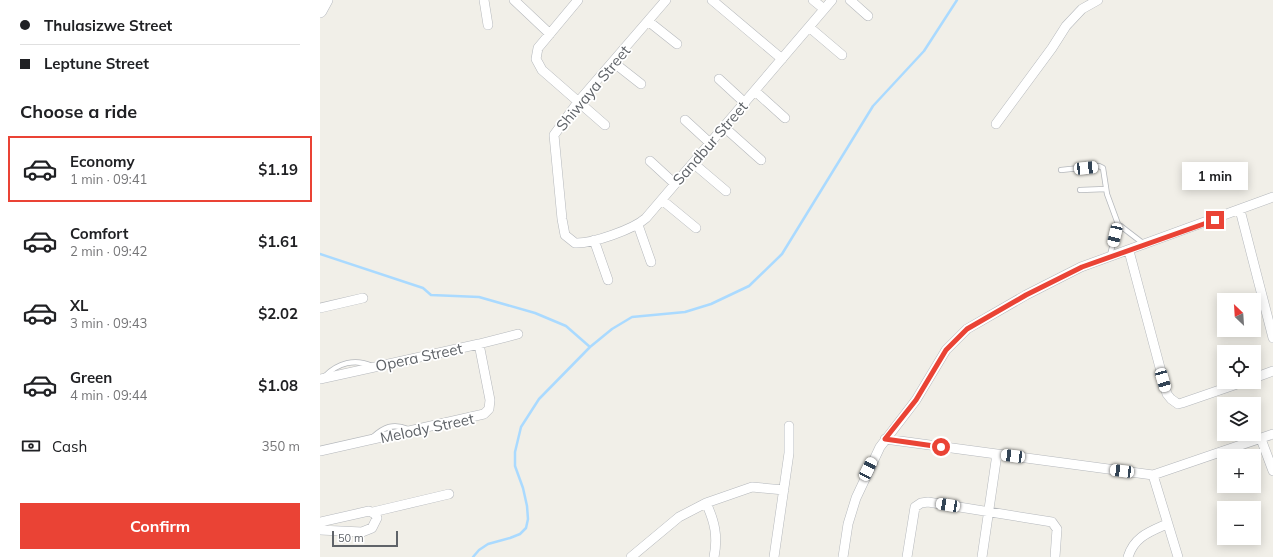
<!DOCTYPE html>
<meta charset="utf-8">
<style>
:root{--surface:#fff;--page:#f6f6f6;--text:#202124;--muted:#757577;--line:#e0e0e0;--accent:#ea4335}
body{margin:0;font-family:Mulish,sans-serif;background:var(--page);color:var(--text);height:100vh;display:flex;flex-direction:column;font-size:15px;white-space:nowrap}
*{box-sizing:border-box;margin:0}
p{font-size:13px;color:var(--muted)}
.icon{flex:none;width:22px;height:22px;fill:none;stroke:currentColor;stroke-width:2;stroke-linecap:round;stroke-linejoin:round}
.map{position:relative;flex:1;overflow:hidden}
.drawer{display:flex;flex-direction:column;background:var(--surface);width:320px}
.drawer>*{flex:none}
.hud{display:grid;align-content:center;height:88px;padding:0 20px;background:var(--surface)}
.needle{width:26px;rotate:335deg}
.buttons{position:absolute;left:897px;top:293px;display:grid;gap:8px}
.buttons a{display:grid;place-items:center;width:44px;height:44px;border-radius:0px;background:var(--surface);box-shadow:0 2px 10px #0003;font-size:20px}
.scale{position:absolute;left:12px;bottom:10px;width:66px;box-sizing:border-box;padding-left:4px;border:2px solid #5f6368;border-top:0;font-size:11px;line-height:14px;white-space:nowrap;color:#5f6368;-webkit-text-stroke:3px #fff;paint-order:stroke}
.end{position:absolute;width:18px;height:18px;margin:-9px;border:5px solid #ea4335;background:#fff;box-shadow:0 0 0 2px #fff}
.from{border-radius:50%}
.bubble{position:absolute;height:28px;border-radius:0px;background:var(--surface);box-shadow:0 2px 10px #0003;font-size:13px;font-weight:700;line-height:28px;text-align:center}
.car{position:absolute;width:12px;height:24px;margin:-12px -6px;border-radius:5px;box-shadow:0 0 3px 1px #0007;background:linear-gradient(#fff 24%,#345 0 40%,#fff 0 76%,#345 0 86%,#fff 0)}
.hud b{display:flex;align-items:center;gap:14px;height:38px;font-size:15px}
.hud b+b{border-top:1px solid var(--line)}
.hud i{width:10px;height:10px;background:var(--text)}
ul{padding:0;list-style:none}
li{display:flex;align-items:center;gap:12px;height:66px;margin:0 8px 6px;padding:0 12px;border:2px solid transparent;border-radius:0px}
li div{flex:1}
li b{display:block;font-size:15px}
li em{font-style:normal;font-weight:700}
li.on{border-color:var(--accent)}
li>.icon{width:36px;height:36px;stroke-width:1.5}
h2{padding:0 20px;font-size:18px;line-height:48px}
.pay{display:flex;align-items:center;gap:10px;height:44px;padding:0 20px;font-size:15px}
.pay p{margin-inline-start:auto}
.action{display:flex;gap:8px;margin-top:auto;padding:8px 20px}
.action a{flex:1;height:46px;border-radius:0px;background:var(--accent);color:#fff;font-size:16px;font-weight:700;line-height:46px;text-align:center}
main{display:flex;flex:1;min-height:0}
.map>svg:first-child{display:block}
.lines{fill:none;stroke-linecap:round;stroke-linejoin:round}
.stream{stroke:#aadaff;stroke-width:2.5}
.lane-casing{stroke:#b5b8bc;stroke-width:6}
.street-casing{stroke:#b5b8bc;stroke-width:10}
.secondary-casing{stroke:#b6babf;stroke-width:14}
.lane{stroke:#fff;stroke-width:4.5}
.street{stroke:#fff;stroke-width:9}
.secondary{stroke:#fff;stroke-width:13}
.route{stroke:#ea4335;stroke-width:5}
.labels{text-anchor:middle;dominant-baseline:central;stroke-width:3.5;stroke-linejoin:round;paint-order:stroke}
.street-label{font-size:15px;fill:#5f6368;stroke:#fff}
</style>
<main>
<section class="drawer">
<div class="hud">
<b><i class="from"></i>Thulasizwe Street</b>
<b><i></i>Leptune Street</b>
</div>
<h2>Choose a ride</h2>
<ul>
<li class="on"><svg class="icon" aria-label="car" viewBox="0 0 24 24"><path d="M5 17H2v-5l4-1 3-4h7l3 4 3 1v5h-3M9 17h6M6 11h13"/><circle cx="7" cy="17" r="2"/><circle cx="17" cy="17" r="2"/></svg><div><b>Economy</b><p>1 min · 09:41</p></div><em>$1.19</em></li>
<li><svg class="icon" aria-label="car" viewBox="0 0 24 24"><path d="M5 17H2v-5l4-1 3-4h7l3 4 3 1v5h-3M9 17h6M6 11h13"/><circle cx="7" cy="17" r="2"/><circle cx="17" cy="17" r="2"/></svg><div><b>Comfort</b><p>2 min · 09:42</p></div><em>$1.61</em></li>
<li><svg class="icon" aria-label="car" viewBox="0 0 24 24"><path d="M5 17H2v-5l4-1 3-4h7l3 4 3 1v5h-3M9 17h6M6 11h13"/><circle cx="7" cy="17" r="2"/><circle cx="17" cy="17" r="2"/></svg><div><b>XL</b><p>3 min · 09:43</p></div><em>$2.02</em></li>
<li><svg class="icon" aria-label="car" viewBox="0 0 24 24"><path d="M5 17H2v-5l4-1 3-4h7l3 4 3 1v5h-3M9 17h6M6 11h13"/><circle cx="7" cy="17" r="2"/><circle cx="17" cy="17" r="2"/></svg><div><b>Green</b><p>4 min · 09:44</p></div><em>$1.08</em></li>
</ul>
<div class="pay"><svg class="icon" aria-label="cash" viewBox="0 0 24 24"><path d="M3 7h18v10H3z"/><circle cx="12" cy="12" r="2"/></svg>Cash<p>350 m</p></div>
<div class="action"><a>Confirm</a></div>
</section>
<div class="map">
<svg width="953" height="557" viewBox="0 0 953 557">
<rect width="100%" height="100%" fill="#f1efe8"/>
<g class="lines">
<path class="stream" d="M0 254 103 288 111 295 159 297 215 313 246 326 270 347
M153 557 159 550 168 544 190 538 200 534 206 528 208 519 207 506 203 488 195 466V452L201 427 219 399 270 347 292 329 312 317 365 312 391 304 429 286 462 254 553 106 604 51 637 0"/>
<g class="lane-casing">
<path id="lane" d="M741 170 779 166 783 168 787 194 798 224 824 244
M760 190 786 189
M790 255 798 224
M5 376C18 363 35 358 52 366
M53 437C64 427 73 423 88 429"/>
</g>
<g class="street-casing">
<path id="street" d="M164 0 168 25
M194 0 230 34
M258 0 218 48 216 59 222 70 285 125
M346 0 258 102 234 135 242 219 245 235 255 243C272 244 314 229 326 218L512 0
M392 0 462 59
M493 0 504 9
M530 0 548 16
M328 21 357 44
M489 27 522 55
M293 62 321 84
M399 79 425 103
M435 91 465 118
M365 120 390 143
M676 124 732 48 746 26 762 9 778 0
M404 127 441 160
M330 161 355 184
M373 163 406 191
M342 200 376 228
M920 210 953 338
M318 225 331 262
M274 240 288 280
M809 251 847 394 851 399 858 404 862 403 923 382
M0 308 43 298
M934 378 953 371
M0 379 159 344 198 334
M565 439 833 475 953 434
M941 439 953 471
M0 451 164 414 169 409 170 400 159 344
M833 475 858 557
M386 503C395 522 398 537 394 557
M53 512 129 494
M0 522 49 511 55 514 57 518 52 528 42 532 0 530
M311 557 359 517 386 503 432 487 464 490
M454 557 469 453V426
M523 557 528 524 536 498 560 447 596 400 626 350 647 329 706 295 761 267 953 197
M587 557 595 507 601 503 608 502 732 522 737 529 735 557
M662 557 677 454
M808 557C814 537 829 532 847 524"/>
</g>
<g class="secondary-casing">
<path id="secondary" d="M0 11 6 0"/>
</g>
<use href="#lane" class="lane"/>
<use href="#street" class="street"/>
<use href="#secondary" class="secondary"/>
</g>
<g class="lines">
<path class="route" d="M621 447 565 439 596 400 626 350 647 329 706 295 762 267 895 220"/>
</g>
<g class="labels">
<g class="street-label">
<text transform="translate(273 88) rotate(-50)">Shiwaya Street</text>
<text transform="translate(390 143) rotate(-49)">Sandbur Street</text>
<text transform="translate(99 357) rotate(-12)">Opera Street</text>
<text transform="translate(107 428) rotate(-12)">Melody Street</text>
</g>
</g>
</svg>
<div class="buttons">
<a><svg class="needle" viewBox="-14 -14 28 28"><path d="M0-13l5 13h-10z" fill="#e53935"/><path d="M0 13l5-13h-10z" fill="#757577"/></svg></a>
<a><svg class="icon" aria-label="locate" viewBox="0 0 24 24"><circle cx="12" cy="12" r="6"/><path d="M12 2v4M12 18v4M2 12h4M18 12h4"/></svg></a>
<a><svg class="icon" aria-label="layers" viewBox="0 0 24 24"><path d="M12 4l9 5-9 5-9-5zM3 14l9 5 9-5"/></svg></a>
<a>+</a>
<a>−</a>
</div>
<div class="scale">50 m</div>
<i class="end from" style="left:621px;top:447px"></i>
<i class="end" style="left:895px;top:220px"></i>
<div class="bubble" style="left:862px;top:162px;width:66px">1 min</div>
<i class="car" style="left:766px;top:168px;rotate:84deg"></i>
<i class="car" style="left:795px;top:235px;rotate:193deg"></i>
<i class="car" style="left:843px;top:380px;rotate:164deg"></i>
<i class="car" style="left:693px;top:456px;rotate:277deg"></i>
<i class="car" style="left:548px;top:469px;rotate:26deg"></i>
<i class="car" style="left:802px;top:471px;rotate:277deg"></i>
<i class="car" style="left:628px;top:505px;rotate:279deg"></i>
</div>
</main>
